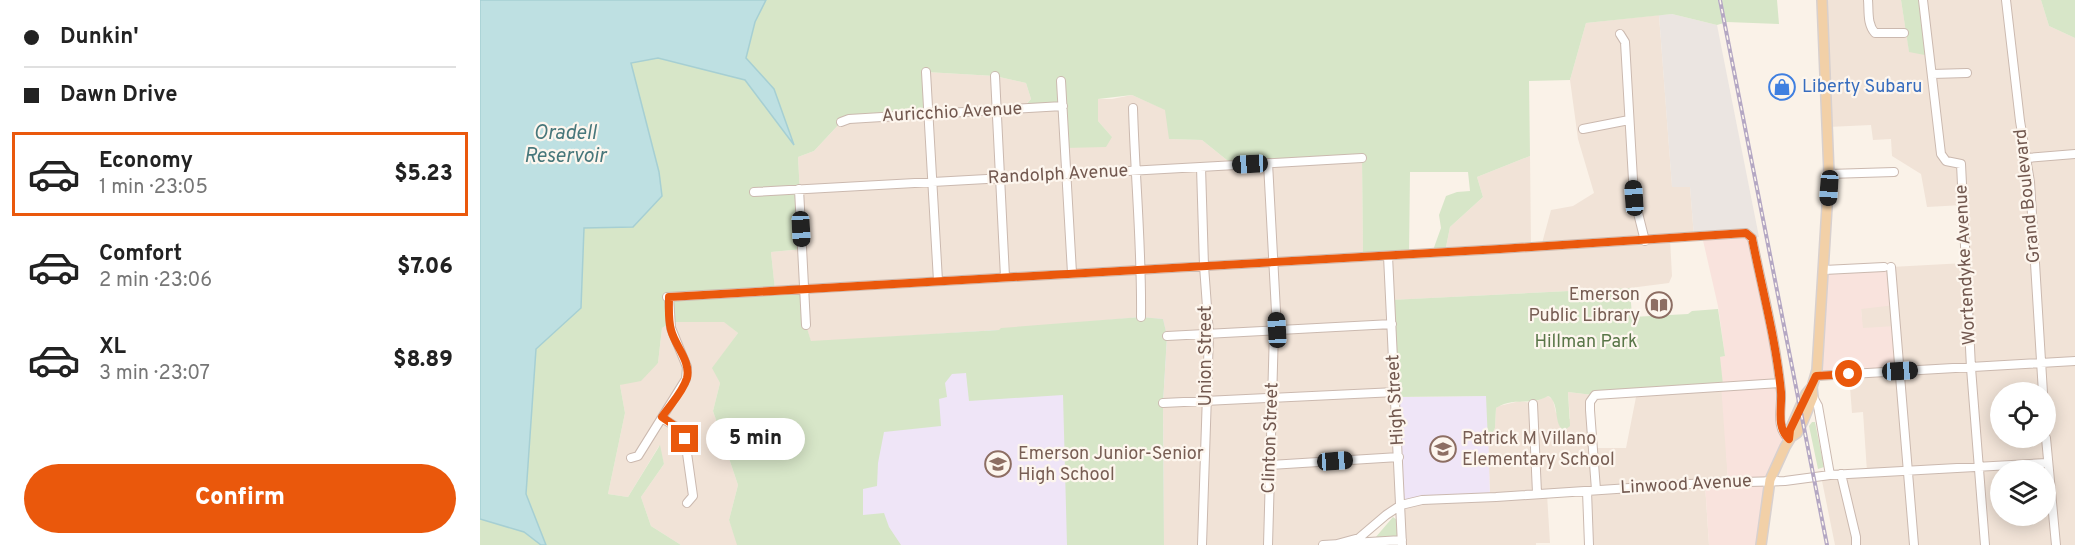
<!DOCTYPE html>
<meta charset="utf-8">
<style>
:root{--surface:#fff;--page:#f2f2f2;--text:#222;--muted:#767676;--line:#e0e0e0;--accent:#ea580c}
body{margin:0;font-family:Overpass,sans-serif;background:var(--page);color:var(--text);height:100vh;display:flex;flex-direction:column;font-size:22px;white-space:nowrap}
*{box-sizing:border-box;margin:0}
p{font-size:20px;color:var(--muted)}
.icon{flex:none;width:33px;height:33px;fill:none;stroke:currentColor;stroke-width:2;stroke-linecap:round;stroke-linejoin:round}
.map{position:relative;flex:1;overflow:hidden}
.details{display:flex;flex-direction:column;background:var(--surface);width:480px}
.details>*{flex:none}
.guide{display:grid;align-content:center;height:132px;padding:0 24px;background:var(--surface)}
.tools{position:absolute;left:1510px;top:382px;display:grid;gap:12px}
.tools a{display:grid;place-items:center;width:66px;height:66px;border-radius:50%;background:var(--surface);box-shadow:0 3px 15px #0003;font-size:30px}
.end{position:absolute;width:27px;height:27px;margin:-14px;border:8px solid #ea580c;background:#fff;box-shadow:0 0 0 3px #fff}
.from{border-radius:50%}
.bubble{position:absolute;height:42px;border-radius:21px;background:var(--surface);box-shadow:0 3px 15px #0003;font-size:20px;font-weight:800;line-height:42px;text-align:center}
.car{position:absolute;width:18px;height:36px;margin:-18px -9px;border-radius:8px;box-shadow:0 0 4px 2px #0007;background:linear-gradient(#222 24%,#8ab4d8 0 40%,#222 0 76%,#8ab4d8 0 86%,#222 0)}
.guide b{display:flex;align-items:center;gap:21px;height:57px;font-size:22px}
.guide b+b{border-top:2px solid var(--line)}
.guide i{width:15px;height:15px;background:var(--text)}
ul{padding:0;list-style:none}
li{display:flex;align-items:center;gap:18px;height:84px;margin:0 12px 9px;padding:0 12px;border:3px solid transparent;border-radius:0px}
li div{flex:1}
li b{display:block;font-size:22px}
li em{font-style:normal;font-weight:800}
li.selected{border-color:var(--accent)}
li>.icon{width:54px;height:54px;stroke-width:1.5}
.primary-button{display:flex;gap:12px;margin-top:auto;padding:12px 24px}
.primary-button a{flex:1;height:69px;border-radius:36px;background:var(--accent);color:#fff;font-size:24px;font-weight:800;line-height:69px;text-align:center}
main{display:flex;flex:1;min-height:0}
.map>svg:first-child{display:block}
.residential{fill:#f1e3d7;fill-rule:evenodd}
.commercial{fill:#f9e3dd}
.industrial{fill:#ebe5e1}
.education{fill:#efe5f7}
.green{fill:#d7e6c8}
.water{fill:#bee0e2;stroke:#a6cfd3;stroke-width:1.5}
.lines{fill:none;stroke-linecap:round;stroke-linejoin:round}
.minor-casing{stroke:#cbb9af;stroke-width:10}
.major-casing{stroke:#d8d0ce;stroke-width:12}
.minor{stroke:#fff;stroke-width:8}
.major{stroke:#f2d0a7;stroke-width:9}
.rail-casing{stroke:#b4a7c3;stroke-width:4}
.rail{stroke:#fdf6ee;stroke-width:1.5;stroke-dasharray:4.5;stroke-linecap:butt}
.route{stroke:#ea580c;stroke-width:8}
.labels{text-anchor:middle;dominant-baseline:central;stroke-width:4.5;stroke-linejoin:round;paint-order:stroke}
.shop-label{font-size:18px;fill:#366cbe;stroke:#fdf6ee;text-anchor:start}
.street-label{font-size:18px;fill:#72584f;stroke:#fdf6ee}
.education-label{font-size:18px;fill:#785e54;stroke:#fdf6ee;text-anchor:start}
.park-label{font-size:18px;fill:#597648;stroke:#fdf6ee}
.water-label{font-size:20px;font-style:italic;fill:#47777b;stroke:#fdf6ee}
</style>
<main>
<section class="details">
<div class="guide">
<b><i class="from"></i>Dunkin'</b>
<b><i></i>Dawn Drive</b>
</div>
<ul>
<li class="selected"><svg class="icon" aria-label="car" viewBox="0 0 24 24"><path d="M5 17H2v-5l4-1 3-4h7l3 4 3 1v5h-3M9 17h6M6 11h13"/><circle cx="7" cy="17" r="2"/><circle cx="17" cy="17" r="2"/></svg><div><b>Economy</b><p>1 min · 23:05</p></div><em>$5.23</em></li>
<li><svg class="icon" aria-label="car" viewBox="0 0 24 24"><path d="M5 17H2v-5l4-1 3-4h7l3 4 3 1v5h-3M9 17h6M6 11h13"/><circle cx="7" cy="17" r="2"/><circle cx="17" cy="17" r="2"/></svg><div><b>Comfort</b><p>2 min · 23:06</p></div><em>$7.06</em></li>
<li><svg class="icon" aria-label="car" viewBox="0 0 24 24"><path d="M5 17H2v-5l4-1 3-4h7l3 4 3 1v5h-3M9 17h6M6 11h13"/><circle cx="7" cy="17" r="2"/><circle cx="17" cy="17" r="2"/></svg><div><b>XL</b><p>3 min · 23:07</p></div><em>$8.89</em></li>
</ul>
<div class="primary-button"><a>Confirm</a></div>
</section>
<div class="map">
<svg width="1595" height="545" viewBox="0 0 1595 545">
<rect width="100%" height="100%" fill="#faf2e8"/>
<path class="residential" d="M1342 0H1421L1429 51 1443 0H1561L1569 26 1595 38V545H1355L1341 476 1387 472 1383 412 1372 413 1369 374 1382 328 1381 308 1411 267 1485 263 1483 205 1447 207 1441 174 1412 156 1411 139 1393 140 1391 125 1348 127ZM1521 393H1566V438H1521ZM1521 471H1566V516H1521Z
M1179 15 1192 186H1210L1214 237 1190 239 1192 276 1189 283 1150 288 911 300 916 392 1010 496 1008 442 1015 428 1016 408 1019 406 1040 401 1051 403 1068 396 1073 400 1076 413 1090 419 1088 392 1113 395V448H1146L1157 392 1243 387 1248 482 1225 484 1229 545H1109L1107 491 1067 494 1070 543H1056V545H684L683 403 687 336 661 317 519 330 331 342 326 325 295 291 291 252 323 249 318 157 334 151 361 122 446 72 515 76 546 83 551 99 542 108 583 106 632 137 618 121 617 99H632L652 95 686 110 690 139 722 140 753 165 882 158 883 256 965 252 970 227 1003 197 997 177 1050 156 1051 247H1061L1071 210 1093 206 1114 193 1098 139 1090 80 1106 23ZM921 505 923 540 859 544 886 530Z
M192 322H245L258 333 233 368 240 383 233 411 258 485 249 520 258 545H201L171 526 161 497 184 464 179 446 148 497 128 494 145 413 140 385 178 363 182 328Z"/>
<path class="commercial" d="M1269 235 1296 360 1300 425 1309 439 1300 456 1281 545H1229L1225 483 1248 482 1239 357 1245 356 1238 306 1222 236Z
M1411 267 1415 305 1381 309 1383 328 1416 326 1420 371 1336 376 1344 270Z"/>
<path class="industrial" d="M1192 14 1237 25 1279 237 1272 238 1269 235 1214 237 1210 187H1192L1179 15Z"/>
<path class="education" d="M661 317 683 319 687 336 683 403 684 545H374L331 342 519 330Z
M1007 396 1010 497 921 504 916 397Z"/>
<path class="green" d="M286 0H1297L1299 24 1247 22 1237 25 1192 14 1106 23 1090 80 1049 81 1050 156 997 177 1003 197 970 227 965 252 952 253 961 228 959 215 966 196 977 192 990 191 988 172H930L929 254 883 257 882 158 753 165 722 140 689 139 685 110 652 95 618 99V121L632 137 626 147 585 148 583 107 542 109 551 99 546 83 515 76 446 72 448 114 361 122 334 151 318 157 323 249 291 252 295 290 325 289 326 325 331 341 519 330 521 328 661 317 683 319 687 336 683 403 684 545H587L583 395 489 401 486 373 472 374 465 383 467 397 459 399 461 426 404 432 398 463 397 486 383 489V515L404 513 409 527 421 545H257L249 520 258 485 233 411 240 383 232 368 258 333 244 322H192L182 328 178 363 161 381 140 385 145 413 128 494 148 497 180 445 184 464 161 497 171 526 201 545H66L46 494 56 349 101 308 104 227H153L182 196 179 172 151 63 178 58 265 80 312 142 294 89 266 58 275 22Z
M1421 0H1443L1450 56 1429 52Z
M1561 0H1595V38L1569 26Z
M1150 288 1152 317 1208 314 1212 311 1238 309 1245 356 1240 357 1243 385 1113 395 1088 392 1090 426 1085 430H1082C1074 420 1079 406 1070 397L1068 396C1048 407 1035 396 1016 408L1015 428 1008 442 1006 396 916 397 910 300Z
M1332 422H1335L1344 467 1338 469 1329 426Z
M913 517 917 520V537L895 538Z
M0 519 44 532 61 545H0Z"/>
<path class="water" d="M0 0H286L275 22 266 58 294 89 314 145 265 80 178 58 151 63 179 172 182 196 153 227 104 228 101 308 56 349 46 494 66 545H61L44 532 0 519Z"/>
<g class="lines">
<g class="minor-casing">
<path id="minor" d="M1388 0C1389 12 1387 24 1395 33H1424
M1443 0 1461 154 1466 161 1481 164 1491 368 1505 545
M1526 0 1540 121 1550 182 1563 393
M1140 34 1145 42 1154 197 1165 241
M446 72 458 281
M1452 74 1487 73
M515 76 525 277
M581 81 592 273
M653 108C655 178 662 247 661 317
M361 122 369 119 583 106
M1103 129 1149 120
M1547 158 1595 154
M788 163 797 330
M721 167 724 266 729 334 722 545
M1349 174 1414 172
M319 189 326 325
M274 192 882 158
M908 256 922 545
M1411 267 1434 545
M1344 270 1404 267
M187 297 1020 249 1266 233 1272 238C1282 288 1296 340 1301 392 1302 409 1295 427 1309 439
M687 336 912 324
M1336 376 1595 361
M1333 397 1338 406 1350 475
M683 403 916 392
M1053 404 1057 493
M182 418 198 428 205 439 213 496 207 503
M1566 438 1576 545
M151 458 158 456 206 379 207 367 191 328 189 297
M790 465 919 457
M1361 474 1376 537V545
M1116 490 1110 410V402L1115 395 1300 383
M1107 491 1109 545
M872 543 922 540
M857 544 879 538 906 515 921 505 942 500 1016 497 1225 483 1305 481 1350 475 1567 463
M788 545 794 330
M843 545 860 544"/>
</g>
<g class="major-casing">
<path id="major" d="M1311 437 1310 430 1326 394 1332 387 1337 370 1349 174 1342 0
M1281 545 1290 480 1305 447 1311 437 1317 433 1323 421 1333 397 1332 387"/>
</g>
<use href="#minor" class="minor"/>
<use href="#major" class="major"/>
<g class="rail-casing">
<path id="rail" d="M1240 0 1347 545"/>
</g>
<use href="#rail" class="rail"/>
</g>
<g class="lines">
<path class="route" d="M205 439 198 428 182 417C190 405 203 392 207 378 211 361 195 346 191 330 188 319 189 308 189 297L1020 249 1266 233 1272 238C1282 289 1296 340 1301 392 1302 409 1296 427 1309 439L1310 430 1336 376 1369 374"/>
</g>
<defs>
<g id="shop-ring" transform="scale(1.35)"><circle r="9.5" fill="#fdf6ee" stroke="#3f7fe0" stroke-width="1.5"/><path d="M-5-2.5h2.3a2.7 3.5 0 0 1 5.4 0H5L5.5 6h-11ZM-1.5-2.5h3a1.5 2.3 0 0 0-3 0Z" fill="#3f7fe0"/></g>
<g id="library-ring" transform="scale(1.35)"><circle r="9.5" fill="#fdf6ee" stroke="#8d6e63" stroke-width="1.5"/><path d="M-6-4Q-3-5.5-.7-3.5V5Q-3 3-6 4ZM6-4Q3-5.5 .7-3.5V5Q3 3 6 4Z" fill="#8d6e63"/></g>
<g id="school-ring" transform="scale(1.35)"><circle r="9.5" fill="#fdf6ee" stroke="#8d6e63" stroke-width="1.5"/><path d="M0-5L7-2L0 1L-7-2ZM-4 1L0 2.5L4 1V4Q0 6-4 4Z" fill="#8d6e63"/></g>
</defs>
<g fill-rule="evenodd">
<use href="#shop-ring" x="1302" y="87"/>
<use href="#library-ring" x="1179" y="305"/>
<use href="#school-ring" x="963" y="449"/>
<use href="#school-ring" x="518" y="464"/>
</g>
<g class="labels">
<g class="shop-label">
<text x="1322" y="87">Liberty Subaru</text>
</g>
<g class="street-label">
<text transform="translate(472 113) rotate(-3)">Auricchio Avenue</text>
<text transform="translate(578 175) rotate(-3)">Randolph Avenue</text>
<text transform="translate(1548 196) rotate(-96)">Grand Boulevard</text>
<text transform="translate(1486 265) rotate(-93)">Wortendyke Avenue</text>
<text transform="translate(726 356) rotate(-90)">Union Street</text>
<text transform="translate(916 400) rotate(-93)">High Street</text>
<text transform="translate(791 438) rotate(-88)">Clinton Street</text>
<text transform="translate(1206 485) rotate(-3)">Linwood Avenue</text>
</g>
<g class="education-label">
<text x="1160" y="295" text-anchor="end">Emerson<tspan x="1160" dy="21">Public Library</tspan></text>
<text x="982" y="439">Patrick M Villano<tspan x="982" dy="21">Elementary School</tspan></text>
<text x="538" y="454">Emerson Junior-Senior<tspan x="538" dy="21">High School</tspan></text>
</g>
<g class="park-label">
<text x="1106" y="342">Hillman Park</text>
</g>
<g class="water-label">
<text x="85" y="134">Oradell<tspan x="85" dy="23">Reservoir</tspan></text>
</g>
</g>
</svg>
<div class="tools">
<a><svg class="icon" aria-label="locate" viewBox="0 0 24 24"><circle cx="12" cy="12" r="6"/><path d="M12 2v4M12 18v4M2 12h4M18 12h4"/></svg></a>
<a><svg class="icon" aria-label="layers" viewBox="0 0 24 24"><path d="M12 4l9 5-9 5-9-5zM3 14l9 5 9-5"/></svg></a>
</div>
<i class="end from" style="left:1369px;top:374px"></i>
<i class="end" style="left:205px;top:439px"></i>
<div class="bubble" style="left:226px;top:418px;width:99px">5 min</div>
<i class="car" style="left:770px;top:164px;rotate:267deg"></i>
<i class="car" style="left:1349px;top:188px;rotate:184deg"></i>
<i class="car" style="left:1154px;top:198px;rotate:356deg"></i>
<i class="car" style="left:321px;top:229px;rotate:177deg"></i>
<i class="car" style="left:797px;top:330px;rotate:357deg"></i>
<i class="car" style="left:1420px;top:371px;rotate:87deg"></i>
<i class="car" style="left:855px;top:461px;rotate:86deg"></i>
</div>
</main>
